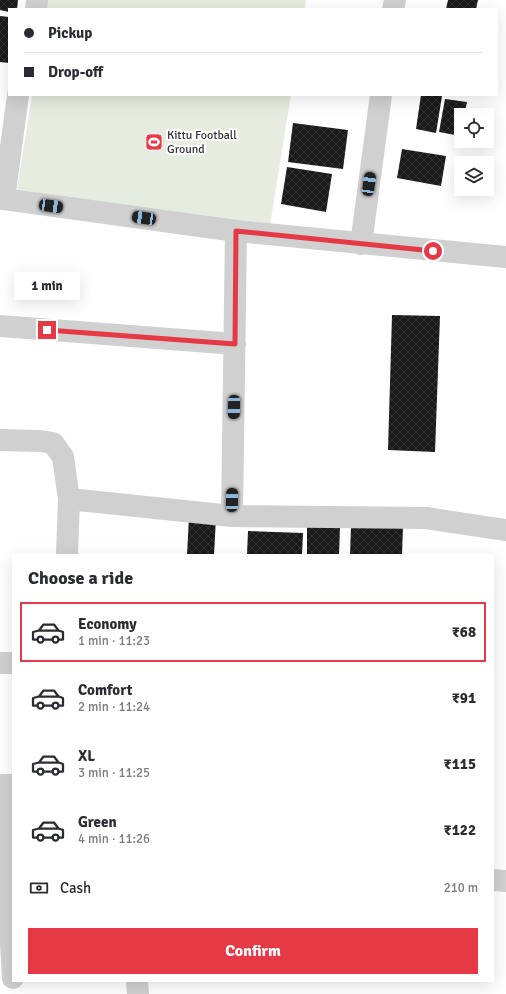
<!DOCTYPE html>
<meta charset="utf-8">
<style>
:root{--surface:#fff;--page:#f2f2f3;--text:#2b2b33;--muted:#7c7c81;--line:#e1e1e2;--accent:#e63946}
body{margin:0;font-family:Signika,sans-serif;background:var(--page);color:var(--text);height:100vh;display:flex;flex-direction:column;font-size:15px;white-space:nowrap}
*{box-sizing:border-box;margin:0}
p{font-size:13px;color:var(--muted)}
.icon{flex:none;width:22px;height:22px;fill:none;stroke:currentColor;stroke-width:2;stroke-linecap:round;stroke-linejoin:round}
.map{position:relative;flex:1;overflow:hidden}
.sheet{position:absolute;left:12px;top:554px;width:482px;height:428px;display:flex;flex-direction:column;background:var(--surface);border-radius:0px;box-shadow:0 4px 16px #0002}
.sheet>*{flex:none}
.hud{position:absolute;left:8px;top:8px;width:490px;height:88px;border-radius:0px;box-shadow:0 4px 16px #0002;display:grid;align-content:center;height:88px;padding:0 16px;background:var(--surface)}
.fabs{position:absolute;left:454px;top:108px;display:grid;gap:8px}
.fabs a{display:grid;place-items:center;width:40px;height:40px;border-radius:0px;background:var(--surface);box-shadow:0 4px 16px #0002;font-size:20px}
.end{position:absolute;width:18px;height:18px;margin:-9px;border:5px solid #e63946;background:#fff;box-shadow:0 0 0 2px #fff}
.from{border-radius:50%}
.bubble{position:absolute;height:28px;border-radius:0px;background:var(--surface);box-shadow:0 4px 16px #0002;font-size:13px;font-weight:800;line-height:28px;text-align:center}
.car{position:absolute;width:12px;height:24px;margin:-12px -6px;border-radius:5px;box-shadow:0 0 3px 1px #0007;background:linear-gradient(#222 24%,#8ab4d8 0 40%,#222 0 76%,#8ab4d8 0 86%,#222 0)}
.hud b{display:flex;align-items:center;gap:14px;height:38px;font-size:15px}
.hud b+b{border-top:1px solid var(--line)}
.hud i{width:10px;height:10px;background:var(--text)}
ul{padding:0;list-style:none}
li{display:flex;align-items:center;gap:12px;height:60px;margin:0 8px 6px;padding:0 8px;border:2px solid transparent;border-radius:0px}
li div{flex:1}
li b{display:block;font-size:15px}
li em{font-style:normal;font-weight:800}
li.current{border-color:var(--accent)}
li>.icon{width:36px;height:36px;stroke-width:1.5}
h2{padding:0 16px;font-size:18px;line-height:48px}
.pay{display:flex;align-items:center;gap:10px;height:44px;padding:0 16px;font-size:15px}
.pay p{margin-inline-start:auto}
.cta{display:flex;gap:8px;margin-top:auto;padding:8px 16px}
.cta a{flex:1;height:46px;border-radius:0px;background:var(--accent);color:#fff;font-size:16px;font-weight:800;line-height:46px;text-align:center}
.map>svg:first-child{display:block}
.pitch{fill:#e6ecdf}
.building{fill:url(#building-cross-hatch)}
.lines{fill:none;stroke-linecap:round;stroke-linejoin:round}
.minor{stroke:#d0d0d0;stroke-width:22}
.route{stroke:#e63946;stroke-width:5}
.labels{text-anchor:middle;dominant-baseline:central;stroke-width:4;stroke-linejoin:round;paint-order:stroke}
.poi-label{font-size:12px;fill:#333;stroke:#fff;text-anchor:start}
</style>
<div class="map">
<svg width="506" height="994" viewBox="0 0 506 994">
<defs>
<pattern id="building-cross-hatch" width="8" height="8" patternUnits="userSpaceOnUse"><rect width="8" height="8" fill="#1a1a1a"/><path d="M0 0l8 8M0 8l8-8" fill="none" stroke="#333"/></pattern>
</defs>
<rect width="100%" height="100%" fill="#fff"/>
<path class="pitch" d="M48 0H306L305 9H46Z
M32 95H291L269 231 17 189Z"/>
<path class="building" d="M0 0H18L17 9H9V12L0 10Z
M448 0H478L476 9H446Z
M0 16 9 17V63L0 62Z
M421 95 442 96 436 133 416 129Z
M445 99 467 102 464 115H461V136L439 132Z
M293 123 348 130 343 169 288 162Z
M402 149 446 156 441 186 397 178Z
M287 167 332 174 326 212 281 204Z
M392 315 440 316 435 452 388 450Z
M189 517 216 518 214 555H187Z
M307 526 340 527 339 555H307Z
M351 526 403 527 402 555H350Z
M248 531 303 533 302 555H247Z"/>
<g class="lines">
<path class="minor" d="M36 9 37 0
M393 9 395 0
M0 199H4L18 95
M4 199 236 231 506 257
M361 244 381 95
M0 326 235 344
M0 440 40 441 53 443 63 457 69 499 67 555
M69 499 232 516 426 518 506 530
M232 516 236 231
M0 663H13
M13 785H2L13 978
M493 880 506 881
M137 981 138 994"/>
</g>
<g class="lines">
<path class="route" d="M47 330 235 344 236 231 433 251"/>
</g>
<defs>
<g id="stadium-square" transform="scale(0.9)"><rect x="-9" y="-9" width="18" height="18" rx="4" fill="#e63946" stroke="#fff"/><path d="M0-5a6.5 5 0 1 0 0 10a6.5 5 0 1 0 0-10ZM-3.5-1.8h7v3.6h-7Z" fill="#fff"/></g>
</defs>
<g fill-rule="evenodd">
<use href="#stadium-square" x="154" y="142"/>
</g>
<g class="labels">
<g class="poi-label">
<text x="167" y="135">Kittu Football<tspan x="167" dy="14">Ground</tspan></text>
</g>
</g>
</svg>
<div class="fabs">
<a><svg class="icon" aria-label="locate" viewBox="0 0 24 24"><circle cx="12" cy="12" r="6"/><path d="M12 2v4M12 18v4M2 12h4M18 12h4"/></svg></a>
<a><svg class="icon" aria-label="layers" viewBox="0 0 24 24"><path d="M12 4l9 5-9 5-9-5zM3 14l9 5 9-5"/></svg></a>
</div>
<i class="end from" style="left:433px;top:251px"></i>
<i class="end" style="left:47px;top:330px"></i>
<div class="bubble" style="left:14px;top:272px;width:66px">1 min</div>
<i class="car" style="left:369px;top:184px;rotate:8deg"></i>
<i class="car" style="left:51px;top:206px;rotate:98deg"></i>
<i class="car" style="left:144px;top:218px;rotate:278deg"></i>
<i class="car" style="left:234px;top:407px;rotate:181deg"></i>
<i class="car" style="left:232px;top:500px;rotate:1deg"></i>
<div class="hud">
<b><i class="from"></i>Pickup</b>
<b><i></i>Drop-off</b>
</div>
<section class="sheet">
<h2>Choose a ride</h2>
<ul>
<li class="current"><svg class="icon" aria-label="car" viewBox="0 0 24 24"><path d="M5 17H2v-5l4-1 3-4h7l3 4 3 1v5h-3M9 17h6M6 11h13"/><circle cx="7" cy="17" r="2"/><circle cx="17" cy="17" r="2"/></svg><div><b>Economy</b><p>1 min · 11:23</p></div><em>₹68</em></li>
<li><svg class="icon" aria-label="car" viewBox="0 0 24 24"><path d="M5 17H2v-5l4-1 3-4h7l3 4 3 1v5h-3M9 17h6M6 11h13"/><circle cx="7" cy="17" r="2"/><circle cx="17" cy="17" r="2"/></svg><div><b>Comfort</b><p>2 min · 11:24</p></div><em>₹91</em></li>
<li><svg class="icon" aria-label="car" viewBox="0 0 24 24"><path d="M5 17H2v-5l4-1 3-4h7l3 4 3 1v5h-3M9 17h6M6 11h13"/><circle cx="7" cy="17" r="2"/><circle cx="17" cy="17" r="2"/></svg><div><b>XL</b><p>3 min · 11:25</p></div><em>₹115</em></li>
<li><svg class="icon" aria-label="car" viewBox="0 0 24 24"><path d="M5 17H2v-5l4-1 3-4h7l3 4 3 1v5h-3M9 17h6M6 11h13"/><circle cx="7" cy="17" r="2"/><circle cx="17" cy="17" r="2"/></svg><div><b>Green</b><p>4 min · 11:26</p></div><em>₹122</em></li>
</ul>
<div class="pay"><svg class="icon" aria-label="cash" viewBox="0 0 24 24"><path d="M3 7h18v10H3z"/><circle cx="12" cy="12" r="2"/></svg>Cash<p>210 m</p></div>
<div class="cta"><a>Confirm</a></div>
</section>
</div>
